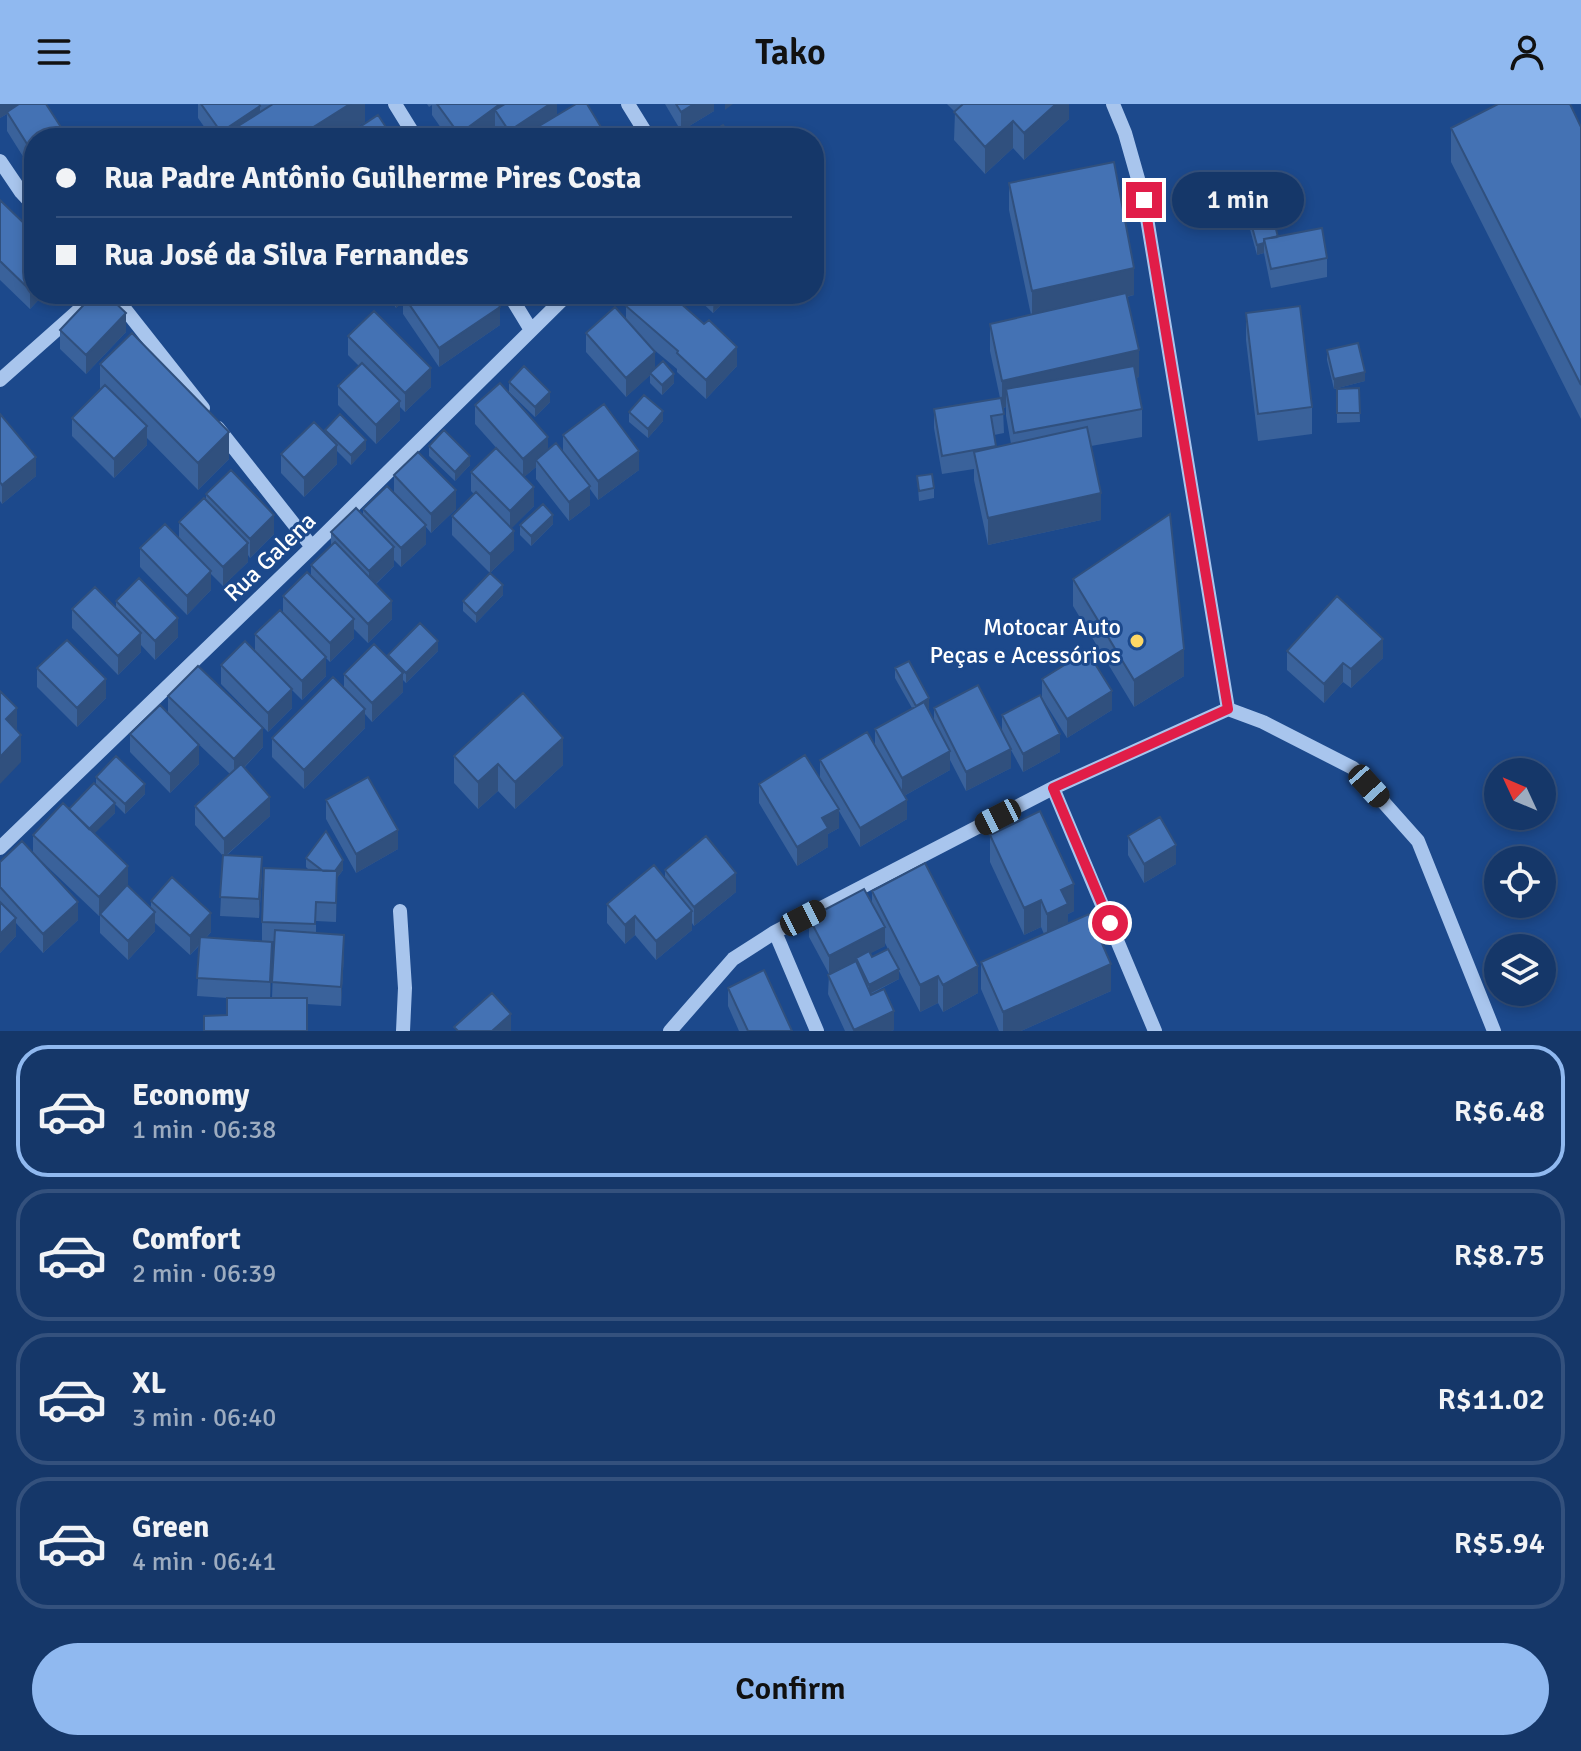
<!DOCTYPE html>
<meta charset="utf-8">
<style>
:root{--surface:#153769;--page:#1e3f6f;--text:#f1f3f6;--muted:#9dacc0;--line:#34517d;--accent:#90b9f0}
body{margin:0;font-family:Signika,sans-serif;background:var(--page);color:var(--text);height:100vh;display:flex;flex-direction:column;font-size:30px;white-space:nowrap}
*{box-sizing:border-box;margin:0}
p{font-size:26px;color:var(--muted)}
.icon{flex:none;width:44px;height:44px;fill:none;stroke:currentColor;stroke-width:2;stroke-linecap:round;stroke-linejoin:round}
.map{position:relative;height:927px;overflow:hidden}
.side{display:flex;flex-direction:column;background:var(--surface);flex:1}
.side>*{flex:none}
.guide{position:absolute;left:24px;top:24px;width:800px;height:176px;border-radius:32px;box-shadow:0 4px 12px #0003,0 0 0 2px var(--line);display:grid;align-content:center;height:176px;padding:0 32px;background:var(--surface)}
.needle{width:52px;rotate:314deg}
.tools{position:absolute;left:1484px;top:654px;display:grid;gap:16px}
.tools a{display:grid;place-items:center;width:72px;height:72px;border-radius:50%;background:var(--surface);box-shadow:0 4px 12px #0003,0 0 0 2px var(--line);font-size:40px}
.end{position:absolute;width:36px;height:36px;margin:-18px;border:10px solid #e11d48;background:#fff;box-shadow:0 0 0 4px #fff}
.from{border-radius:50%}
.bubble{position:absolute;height:56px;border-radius:28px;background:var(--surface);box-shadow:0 4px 12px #0003,0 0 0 2px var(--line);font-size:26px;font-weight:600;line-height:56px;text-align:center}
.car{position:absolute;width:24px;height:48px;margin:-24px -12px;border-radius:10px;box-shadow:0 0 6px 2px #0007;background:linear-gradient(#222 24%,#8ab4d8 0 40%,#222 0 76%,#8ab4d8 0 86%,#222 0)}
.guide b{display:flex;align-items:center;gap:28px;height:76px;font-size:30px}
.guide b+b{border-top:2px solid var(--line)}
.guide i{width:20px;height:20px;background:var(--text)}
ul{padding:14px 0 0;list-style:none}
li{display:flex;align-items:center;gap:24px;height:132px;margin:0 16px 12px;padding:0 16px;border:4px solid var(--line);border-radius:32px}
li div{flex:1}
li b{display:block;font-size:30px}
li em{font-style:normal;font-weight:600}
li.active{border-color:var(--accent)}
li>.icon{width:72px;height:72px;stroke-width:1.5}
.primary-button{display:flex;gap:16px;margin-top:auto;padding:16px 32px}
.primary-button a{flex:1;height:92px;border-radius:48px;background:var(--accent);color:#111;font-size:32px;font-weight:600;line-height:92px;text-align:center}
header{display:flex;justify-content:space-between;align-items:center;height:104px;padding:0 32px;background:var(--accent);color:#111;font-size:36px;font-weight:600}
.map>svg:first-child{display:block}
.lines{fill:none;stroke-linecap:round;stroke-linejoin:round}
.minor{stroke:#a8c5ed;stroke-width:14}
.wall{fill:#3a629b;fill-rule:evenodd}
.shaded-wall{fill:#30507e}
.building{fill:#4472b4;stroke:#30507e;stroke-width:2}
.route{stroke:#e11d48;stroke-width:10}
.poi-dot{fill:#fdd765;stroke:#1c498c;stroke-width:3}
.labels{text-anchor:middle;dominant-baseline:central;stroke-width:6;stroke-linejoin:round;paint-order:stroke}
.street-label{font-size:24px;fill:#fff;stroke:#1c498c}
.poi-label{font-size:24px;fill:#fff;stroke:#1c498c;text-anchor:end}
</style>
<header><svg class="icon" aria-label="menu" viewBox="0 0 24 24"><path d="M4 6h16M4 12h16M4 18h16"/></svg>Tako<svg class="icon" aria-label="person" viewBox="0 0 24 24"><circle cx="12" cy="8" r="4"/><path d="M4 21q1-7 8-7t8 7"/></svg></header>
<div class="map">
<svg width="1581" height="927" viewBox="0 0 1581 927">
<rect width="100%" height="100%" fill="#1c498c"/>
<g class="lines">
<path class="minor" d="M395 0 416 34
M628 0 649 34
M1113 0 1125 29 1144 96 1228 605
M0 57 21 88 34 102
M113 190 203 304
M509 190 531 226
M0 276 97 190
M218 324 312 443
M1053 684 1155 927
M0 744 312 443 568 190
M400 807 405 884 403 927
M775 828 817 927
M670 927 733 855 775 828 1053 684 1228 605 1263 618 1353 664 1418 737 1494 927"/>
</g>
<path class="wall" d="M0 0 34 34V70L7 27V10L0 14Z
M198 0H365V18L339 34H212L198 14Z
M427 0H557V11L607 34H501L495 25V23L479 34H448L432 11V1L429 3Z
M665 0H714V7L681 27Z
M947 0H1069V15L1024 56 1013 44 985 70 954 36 955 8Z
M1581 23V315L1451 58V24Z
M1009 79 1134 191 1127 193 1139 273 1136 274 1142 305V333L1091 342 1101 416 988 441 974 376V365L942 370 934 324V305L1000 294 990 247V220L1031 211 1009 106ZM1006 303V312L1011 340 996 343 994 331 1004 329 1003 304Z
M0 96 34 190H44L30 205 0 176Z
M1248 108 1278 133 1327 154V173L1271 184 1264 149 1257 151 1248 118Z
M387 190H492L500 221 439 263 403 210V198L396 204Z
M693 190H732L713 209Z
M626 202 737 262 706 295 677 268V265L646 239 655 265 674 279 662 291 650 279V271L626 293 586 248V229L626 216Z
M1246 209 1312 303V330L1258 337 1246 236Z
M60 226 126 228 86 270 60 245Z
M348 232 431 283 405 308 400 303V316L376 340 338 301V282L359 262 348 251Z
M1327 246 1365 277 1334 285 1327 256Z
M100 260 229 355 198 386 147 334V341L114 374 72 332V314L100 285Z
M509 278 550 298 535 313 509 288Z
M1359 284 1360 318 1337 319V285Z
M475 301 548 346 563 349V331L639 366 598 396 590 385V401L569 417 536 375V363L524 373 534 402 511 424 514 446 490 469 503 491 476 519 463 507V497L490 469 452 431V412L474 390 471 387V368L509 358 475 320Z
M629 308 663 317 648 334 629 318Z
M0 310 36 372 2 400 0 397Z
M325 326 366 345 351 361 337 347V360L304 393 281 369V350L325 329Z
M429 342 470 361 455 377 429 352Z
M394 371 456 405 431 429 426 423V440L401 463 394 456V462L376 480 392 515 368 539 354 525V534L330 558 326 554V572L302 596 292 586V604L268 628 221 580V561L255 547V530L283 509V492L311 471V461L331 441V428L363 412V405L394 388Z
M917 372 934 384V394L919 397Z
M206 390 274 430 250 454 248 451V458L223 482 211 470V486L187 511 140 463V444L179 435V418L206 396Z
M553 420 531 442 520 431V421Z
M1073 475 1184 572 1134 603 1073 502Z
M116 497 178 533 155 556 141 541V548L118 571 72 524V505L116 504Z
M438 547 406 579 403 576V588L372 618 365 610V624L304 685 272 653V634L344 585V570L388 554V551Z
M1287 547 1383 554 1351 584 1343 578 1324 599 1287 566Z
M37 564 106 594 77 623 37 583Z
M895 564 929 604 928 605 934 616V604L1002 627V611L1060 648 1023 668 1011 646V664L966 687 950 656V666L904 692 907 715 860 743 839 707V724L828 730V743L797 762 759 699V680L820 674V656L875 642V625L912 604 895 574Z
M1042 575 1112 606 1067 634 1042 594Z
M168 592 263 643 244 664 270 712 227 751 262 772 259 814 220 812 223 752 195 721V702L230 670 189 631 199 660 170 689 130 648V630L168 610Z
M454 652 563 661 515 705 498 687 478 705 454 679Z
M96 673 145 690 125 710 115 700V709L94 729 128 781 127 782 151 805V797L211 828 206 834 272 857 270 894H272L274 837H262V818L309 766 306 763V754L343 766 337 774 336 818 316 817V829L344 850 341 902 307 900 227 911V894L197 892 200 841 190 851 155 819V827L128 856 100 829V811L99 812 33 749V731L69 705 96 681Z
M326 696 398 745 356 769 326 715Z
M990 731 1074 807 1068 810V819L1111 887 1021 927H999L981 885V858L1044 830 1041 823 1024 831 990 758Z
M1128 732 1176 760 1144 779 1128 751Z
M0 758 78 816 43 849 16 819V832L0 849Z
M665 766 736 788 694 822 692 819V826L656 856 635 831 625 840 607 819V800L665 774Z
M872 787 978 889 943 908 938 899 920 908 899 867V875L871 890 894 926 891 927H845L828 890 829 870 809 833V814L872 799ZM885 839 888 845 872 853 870 849 885 842Z
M728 884 792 927H739L728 902Z"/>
<path class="shaded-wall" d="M0 0H22L7 8V10L0 14Z
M350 0H365V18L339 34H296Z
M500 0H523L495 6V23L479 34H459V30Z
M550 0H557V14L527 34H509V27Z
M694 0H714V7L681 27V8Z
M725 0H733L725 6Z
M1056 0H1069V15L1024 56V29Z
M260 2V20L227 29V34H221V28Z
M1013 17V44L985 70V43Z
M1264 139V149L1257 151V141Z
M1134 164V191L1032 214V187Z
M34 182V190H44L30 205V186Z
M396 190H416L403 191V198L396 204Z
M714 190H732L713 209Z
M500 203V221L439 263V244Z
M126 209V228L86 270V251Z
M737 243V262L706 295V276Z
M1139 246V273L1009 303 1006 285V303L1002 304V277Z
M655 248V267L626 293V274Z
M431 264V283L405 308V289Z
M1365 268V277L1334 285V275Z
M674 270V279L662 291V281Z
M550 288V298L535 313V303Z
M400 297V316L376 340V321Z
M663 307V317L648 334V325Z
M147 322V341L114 374V355Z
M229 328V355L198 386V359Z
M548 333V352L536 356V363L523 374V355Z
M366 336V345L351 361V351Z
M337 341V360L304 393V374Z
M639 347V366L598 396V377Z
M470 352V361L455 377V368Z
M36 353V372L2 400V381Z
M590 382V401L569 417V398Z
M534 383V402L510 426V407Z
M456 386V405L431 429V410Z
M1101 389V416L988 441V414Z
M274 411V430L250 454V435Z
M553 411V420L531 442V432Z
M426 421V440L401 463V444Z
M514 427V446L490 469V450Z
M248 439V458L223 482V463Z
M394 443V462L369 486V467Z
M211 467V486L187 511V492Z
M503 481V491L476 519V510Z
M392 497V515L368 539V520Z
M178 514V533L155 556V537Z
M354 515V534L330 558V539Z
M141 529V548L118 571V552Z
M1383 535V554L1351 584V565Z
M438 537V547L406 579V569Z
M1184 545V572L1134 603V576Z
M326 553V572L302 596V577Z
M1343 559V578L1324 599V580Z
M403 569V588L372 618V599Z
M106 575V594L77 623V604Z
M292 585V604L268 628V609Z
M1112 587V606L1067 634V615Z
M929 594V604L916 612V602Z
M17 604V632L6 615Z
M365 605V624L304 685V666Z
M263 624V643L234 674V655Z
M1060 630V648L1023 668V650Z
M21 631V658L0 680V653Z
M563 634V661L515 705V678Z
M199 641V660L170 689V670Z
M1011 645V664L966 687V668Z
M950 647V666L902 693V674Z
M498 660V687L478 705V678Z
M145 680V690L125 710V700Z
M270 693V712L224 753V735Z
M907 696V715L860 743V724Z
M115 699V709L88 736V726Z
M839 705V724L828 730V743L797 762V743L822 714Z
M398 726V745L356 769V750Z
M1176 741V760L1144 779V760Z
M262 753V772L259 814V795Z
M343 756V766L337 774 336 818V775L331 773Z
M128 762V781L99 812V793Z
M736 769V788L694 822V803Z
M1074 780V807L1068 810V827L1047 837V810L1061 786Z
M1041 796V823L1024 831V804Z
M78 798V816L43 849V830Z
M692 807V826L656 856V837Z
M155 808V827L128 856V837Z
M211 809V828L190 851V832Z
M635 812V831L625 840V821Z
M16 814V832L0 849V830Z
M885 823V842L829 871V852Z
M344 831V850L341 902V883Z
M272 838V857L270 897V878Z
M1111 860V887L1021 927H1003V908Z
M978 862V889L943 908V881Z
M899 865V875L869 890V881Z
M938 872V899L920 908V881Z
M894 907V926L891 927H854V926Z
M511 910V927H492Z"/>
<path class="building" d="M19 0H46L68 34H34V51L7 8Z
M201 0H259L260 2 221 28Z
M273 0H350L296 34H230L227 29Z
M437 0H500L459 30Z
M505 0H550L509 27 495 6Z
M576 0H587L607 33 604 34H519Z
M676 0H694L681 8Z
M963 0H1056L1024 29 1013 17 985 43 954 8Z
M1498 0H1570L1581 23V281L1451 24Z
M378 11 393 34H343Z
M723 21 731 34H701Z
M1114 58 1134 164 1032 187 1009 79Z
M0 96 34 129V182L30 186 0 157Z
M1270 102 1278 133 1264 135V139L1257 141 1248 108Z
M1322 124 1327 154 1271 165 1264 135Z
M1126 189 1139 246 1002 277 990 220Z
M94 190H106L126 209 86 251 60 226Z
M404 190H492L500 203 439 244 403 191Z
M636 190H670L704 220 709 216 737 243 706 276 677 249 678 247 626 202Z
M1300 202 1312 303 1258 310 1246 209Z
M615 203 655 248 626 274 586 229Z
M374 207 431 264 405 289 348 232Z
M132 229 229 328 198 359 100 260Z
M1358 239 1365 268 1334 275 1327 246Z
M663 257 674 270 662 281 650 269Z
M362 259 400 297 376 321 338 282Z
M524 262 550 288 535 303 509 278Z
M1134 262 1142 305 1014 329 1006 285Z
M500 279 548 333 523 355 475 301Z
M105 281 147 322 114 355 72 314Z
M1359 284 1360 309H1337V285Z
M644 291 663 307 648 325 629 308Z
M1001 294 1004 310 991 312 996 342 942 352 934 305Z
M604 300 639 347 598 377 563 331Z
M0 310 36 353 2 381 0 378Z
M340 310 366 336 351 351 325 326Z
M314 318 337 341 304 374 281 350Z
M1087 323 1101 389 988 414 974 348Z
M444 326 470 352 455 368 429 342Z
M556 339 590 382 569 398 536 356Z
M496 344 534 383 510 407 471 368Z
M418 348 456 386 431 410 394 371Z
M231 366 274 411 250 435 206 390Z
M932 370 934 384 919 387 917 372Z
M387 382 426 421 401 444 363 405Z
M476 388 514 427 490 450 452 412Z
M204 394 248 439 223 463 179 418Z
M543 400 553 411 531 432 520 421Z
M356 404 394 443 369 467 331 428Z
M1170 410 1184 545 1134 576 1073 475Z
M165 420 211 467 187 492 140 444Z
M335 438 392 497 368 520 311 461Z
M307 468 354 515 330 539 283 492Z
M490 469 503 481 476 510 463 497Z
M139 474 178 514 155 537 116 497Z
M95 483 141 529 118 552 72 505Z
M1337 492 1383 535 1351 565 1343 559 1324 580 1287 547Z
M280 506 326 553 302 577 255 530Z
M420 519 438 537 406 569 388 551Z
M67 536 106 575 77 604 37 564Z
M245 537 292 585 268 609 221 561Z
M374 540 403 569 372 599 344 570Z
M1087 547 1112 587 1067 615 1042 575Z
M909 557 929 594 916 602 895 564Z
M198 562 263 624 234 655 168 592Z
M333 573 365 605 304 666 272 634Z
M978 581 1011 645 966 668 934 604Z
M0 587 17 604 6 615 21 631 0 653Z
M523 589 563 634 515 678 498 660 478 678 454 652Z
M1040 591 1060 630 1023 650 1002 611Z
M924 598 950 647 902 674 875 625Z
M160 601 199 641 170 670 130 630Z
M867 628 907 696 860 724 820 656Z
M805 651 839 705 822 714 828 724 797 743 759 680Z
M116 652 145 680 125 700 96 673Z
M241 660 270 693 224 735 195 702Z
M368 673 398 726 356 750 326 696Z
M94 679 115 699 89 725 69 705Z
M63 699 128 762 99 793 33 731Z
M1040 707 1074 780 1061 786 1068 800 1047 810 1041 796 1024 804 990 731Z
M1160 713 1176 741 1144 760 1128 732Z
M326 727 343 756 335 767H323L306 754Z
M706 732 736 769 694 803 665 766Z
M22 737 78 798 43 830 0 783V758Z
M223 751 262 753 259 795 220 793Z
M925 759 978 862 943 881 938 872 920 881 872 787Z
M654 761 692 807 656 837 635 812 625 821 607 800Z
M264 764 337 767 336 799 316 798 315 820 262 818Z
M172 773 211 809 190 832 151 797Z
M127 781 155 808 128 837 100 810Z
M864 785 885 823 829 852 809 814Z
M0 798 16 814 0 830Z
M1089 810 1111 860 1003 908 981 858Z
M275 826 344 831 341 883 272 878Z
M200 833 272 838 270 878 197 874Z
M888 845 899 865 869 881 856 854 869 847 872 853Z
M856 857 871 891 884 885 894 907 854 926 828 871Z
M764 866 792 927H748L728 884Z
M492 889 511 910 492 927H458L454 923Z
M227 894H307V927H204V912L227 911Z"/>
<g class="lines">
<path class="route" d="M1110 819 1053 684 1228 605 1144 96"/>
</g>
<circle class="poi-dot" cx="1137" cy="537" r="8"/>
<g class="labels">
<g class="street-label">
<text transform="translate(270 453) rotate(-44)">Rua Galena</text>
</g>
<g class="poi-label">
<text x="1121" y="523">Motocar Auto<tspan x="1121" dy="28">Peças e Acessórios</tspan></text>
</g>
</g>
</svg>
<div class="tools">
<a><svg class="needle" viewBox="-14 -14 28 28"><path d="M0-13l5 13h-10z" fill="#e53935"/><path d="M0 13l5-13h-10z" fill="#9dacc0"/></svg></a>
<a><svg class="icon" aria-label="locate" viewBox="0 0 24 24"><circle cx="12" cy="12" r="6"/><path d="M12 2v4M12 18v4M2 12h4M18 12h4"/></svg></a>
<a><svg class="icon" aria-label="layers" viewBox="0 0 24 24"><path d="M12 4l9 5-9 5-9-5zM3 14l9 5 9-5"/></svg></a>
</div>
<i class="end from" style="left:1110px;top:819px"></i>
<i class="end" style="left:1144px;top:96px"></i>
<div class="bubble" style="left:1172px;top:68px;width:132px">1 min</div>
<i class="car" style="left:1369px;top:682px;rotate:138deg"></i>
<i class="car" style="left:998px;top:713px;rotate:243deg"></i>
<i class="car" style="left:803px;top:814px;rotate:63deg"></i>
<div class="guide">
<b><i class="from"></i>Rua Padre Antônio Guilherme Pires Costa</b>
<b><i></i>Rua José da Silva Fernandes</b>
</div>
</div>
<section class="side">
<ul>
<li class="active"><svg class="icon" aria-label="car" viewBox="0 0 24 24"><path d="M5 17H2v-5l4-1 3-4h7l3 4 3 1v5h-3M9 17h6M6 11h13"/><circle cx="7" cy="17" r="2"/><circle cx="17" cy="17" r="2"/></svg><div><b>Economy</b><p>1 min · 06:38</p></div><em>R$6.48</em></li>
<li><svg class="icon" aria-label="car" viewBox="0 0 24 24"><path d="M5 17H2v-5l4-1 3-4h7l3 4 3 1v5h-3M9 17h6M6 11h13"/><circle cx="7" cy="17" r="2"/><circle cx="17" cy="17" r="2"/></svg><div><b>Comfort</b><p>2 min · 06:39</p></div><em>R$8.75</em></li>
<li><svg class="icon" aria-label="car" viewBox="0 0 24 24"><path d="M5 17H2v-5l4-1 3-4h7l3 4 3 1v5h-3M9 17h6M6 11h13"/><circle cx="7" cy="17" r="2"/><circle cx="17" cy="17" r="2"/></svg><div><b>XL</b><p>3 min · 06:40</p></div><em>R$11.02</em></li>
<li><svg class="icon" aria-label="car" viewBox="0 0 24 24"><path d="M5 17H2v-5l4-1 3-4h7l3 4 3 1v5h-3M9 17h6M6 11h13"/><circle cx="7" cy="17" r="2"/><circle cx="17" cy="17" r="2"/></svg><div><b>Green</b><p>4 min · 06:41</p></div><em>R$5.94</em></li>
</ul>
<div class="primary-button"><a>Confirm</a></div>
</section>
